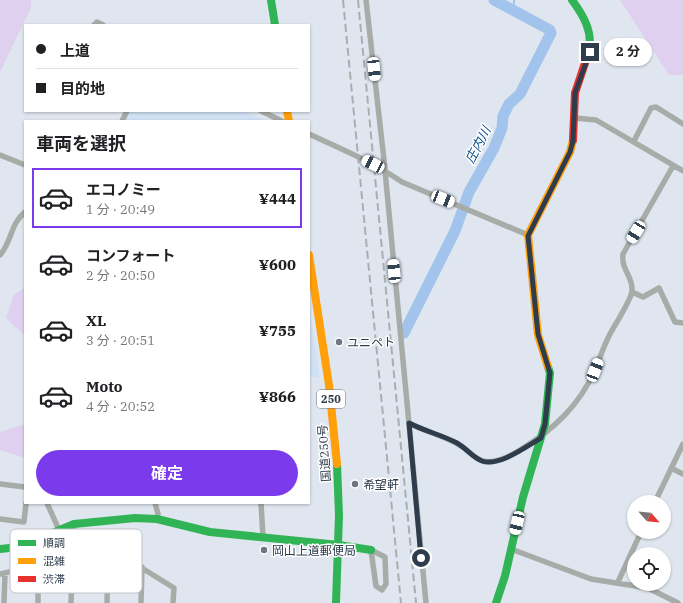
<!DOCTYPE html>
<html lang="ja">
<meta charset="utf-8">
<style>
:root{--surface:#fff;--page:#f6f6f6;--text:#202124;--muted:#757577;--line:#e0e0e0;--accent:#7c3aed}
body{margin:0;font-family:"IBM Plex Serif","Noto Sans JP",serif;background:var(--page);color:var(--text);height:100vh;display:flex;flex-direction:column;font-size:15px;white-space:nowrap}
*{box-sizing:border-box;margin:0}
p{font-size:13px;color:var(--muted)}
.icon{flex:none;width:22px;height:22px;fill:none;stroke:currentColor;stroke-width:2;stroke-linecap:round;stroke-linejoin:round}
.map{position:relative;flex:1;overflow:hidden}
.details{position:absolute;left:24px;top:120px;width:286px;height:384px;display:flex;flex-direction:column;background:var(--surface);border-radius:0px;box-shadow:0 1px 3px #0004}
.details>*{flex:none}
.hud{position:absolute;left:24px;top:24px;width:286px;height:88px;border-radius:0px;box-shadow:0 1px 3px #0004;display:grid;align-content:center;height:88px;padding:0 12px;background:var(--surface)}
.needle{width:26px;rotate:117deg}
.controls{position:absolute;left:627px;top:495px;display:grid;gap:8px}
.controls a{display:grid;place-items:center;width:44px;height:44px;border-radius:50%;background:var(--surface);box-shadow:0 1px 3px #0004;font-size:20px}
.end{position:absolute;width:18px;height:18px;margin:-9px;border:5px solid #2e3c4c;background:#fff;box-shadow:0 0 0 2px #fff}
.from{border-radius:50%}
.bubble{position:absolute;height:28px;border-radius:14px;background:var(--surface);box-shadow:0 1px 3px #0004;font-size:13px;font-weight:700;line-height:28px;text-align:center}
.car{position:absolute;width:12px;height:24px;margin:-12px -6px;border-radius:5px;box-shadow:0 0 3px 1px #0007;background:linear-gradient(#fff 24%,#345 0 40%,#fff 0 76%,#345 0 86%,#fff 0)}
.hud b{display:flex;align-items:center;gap:14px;height:38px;font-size:15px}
.hud b+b{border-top:1px solid var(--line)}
.hud i{width:10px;height:10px;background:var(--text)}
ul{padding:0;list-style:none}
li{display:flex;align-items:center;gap:12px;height:60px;margin:0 8px 6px;padding:0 4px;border:2px solid transparent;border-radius:0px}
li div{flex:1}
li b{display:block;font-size:15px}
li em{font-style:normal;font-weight:700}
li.current{border-color:var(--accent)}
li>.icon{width:36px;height:36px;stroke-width:1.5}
h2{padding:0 12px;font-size:18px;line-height:48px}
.action{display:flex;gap:8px;margin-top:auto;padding:8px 12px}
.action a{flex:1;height:46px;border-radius:24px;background:var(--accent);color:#fff;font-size:16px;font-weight:700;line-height:46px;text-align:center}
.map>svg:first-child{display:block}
.built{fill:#d1e1f4}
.green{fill:#dfd0f0}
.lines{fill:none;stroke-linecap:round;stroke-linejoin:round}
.stream{stroke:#a1c3ec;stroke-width:2}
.river{stroke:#a1c3ec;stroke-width:11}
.street{stroke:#a8aca8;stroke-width:5.5}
.fast{stroke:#30b455;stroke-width:8}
.slow{stroke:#ff9f0a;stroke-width:8}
.jam{stroke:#e5322d;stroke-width:8}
.rail{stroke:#a9aeaf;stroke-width:2;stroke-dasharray:8 4;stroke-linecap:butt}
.route{stroke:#2e3c4c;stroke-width:5}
.poi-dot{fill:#6c7885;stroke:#fff;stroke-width:1.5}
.labels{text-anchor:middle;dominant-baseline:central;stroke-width:3;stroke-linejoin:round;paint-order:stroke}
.shield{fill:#fff;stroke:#6d7682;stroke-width:1}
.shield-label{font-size:11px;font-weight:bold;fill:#2e3c4c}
.poi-label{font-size:12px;fill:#2e3c4c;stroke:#fff;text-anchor:start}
.street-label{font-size:12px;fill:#2e3c4c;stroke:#fff}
.water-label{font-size:13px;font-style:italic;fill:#084b8b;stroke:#fff}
.key{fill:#fff;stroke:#c0c4c9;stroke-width:1}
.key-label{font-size:11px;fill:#2e3c4c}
</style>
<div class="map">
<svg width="683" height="603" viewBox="0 0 683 603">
<rect width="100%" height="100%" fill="#dfe6ef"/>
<path class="built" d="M130 111H244L266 121H125Z
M309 305 320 378 309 376Z"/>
<path class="green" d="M0 0H31V8L0 72Z
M620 0H683V75H669Z
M25 287V336L6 318 14 295Z
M25 424V458L0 450V432Z"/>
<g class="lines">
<path class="stream" d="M514 10V0"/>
<path class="river" d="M404 333 455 231 469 192 494 148 502 128 503 116 509 104 520 94 551 33 550 30 494 0"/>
<path class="street" d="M366 0 384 160 426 603
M94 25 97 22 103 25
M261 111 282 121
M575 118 596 120 683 171
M122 121 127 111
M309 134C341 149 373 162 402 182L528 235
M634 141 651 108 656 107 683 124
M0 155 25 165
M0 255C12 242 10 224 25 212
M632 292 643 297 659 288 675 322 683 323
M409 423C426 432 445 436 461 446 469 450 474 459 483 461 496 464 510 456 520 450 553 430 579 406 595 370 600 358 604 345 610 334 615 325 632 298 632 291 633 275 621 271 623 254L673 166
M671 468 683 474
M0 484 25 487
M655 502 683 444
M47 503 59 530
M155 503 158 514 157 519
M261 503 263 537
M0 519 24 522 26 503
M511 549 591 579 648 588 678 603
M371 550 385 557 386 584 382 590 376 586Z
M36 566 38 572V603
M0 574 36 566 73 553 108 555 129 560 174 588 173 603
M618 582 641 532
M4 603 5 574
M71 603 74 524
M107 603 108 555
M141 603 142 567"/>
<path class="fast" d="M271 0 275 25
M572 0C583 15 593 31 589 51
M0 549 19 547 74 524 135 518 157 519 210 532 339 545 371 550
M336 603 339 515 337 464
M496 603 505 576 523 497 545 424 550 373 548 367"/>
<path class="slow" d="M287 111 289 121
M309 255 329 385 337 464
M548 367 538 335 528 235 570 152 573 140"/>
<path class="jam" d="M573 140 575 93 589 51"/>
<path class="rail" d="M343 0 401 603
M358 0 416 603"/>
</g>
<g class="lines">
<path class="route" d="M421 558 409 423C424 431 442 435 457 443 466 448 472 457 482 461 499 467 527 446 541 438L545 424 550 373 538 334 528 236 570 152 573 141 575 93 590 52"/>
</g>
<g class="poi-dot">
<circle cx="339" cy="342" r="4"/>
<circle cx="355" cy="484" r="4"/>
<circle cx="264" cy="550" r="4"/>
</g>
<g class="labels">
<rect class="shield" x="317" y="390" width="28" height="18" rx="3"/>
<g class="shield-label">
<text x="331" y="399">250</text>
</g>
<g class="poi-label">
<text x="347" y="342">ユニペト</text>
<text x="363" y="484">希望軒</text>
<text x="272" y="550">岡山上道郵便局</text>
</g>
<g class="street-label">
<text transform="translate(324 453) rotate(-94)">国道250号</text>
</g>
<g class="water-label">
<text transform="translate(478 145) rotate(-62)">庄内川</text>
</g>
</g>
<rect x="10" y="529" width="132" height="64" rx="6" class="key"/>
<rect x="18" y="540" width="18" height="6" fill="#30b455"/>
<rect x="18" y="558" width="18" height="6" fill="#ff9f0a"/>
<rect x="18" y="576" width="18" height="6" fill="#e5322d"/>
<g class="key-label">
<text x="43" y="547">順調</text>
<text x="43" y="565">混雑</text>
<text x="43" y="583">渋滞</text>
</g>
</svg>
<div class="controls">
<a><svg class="needle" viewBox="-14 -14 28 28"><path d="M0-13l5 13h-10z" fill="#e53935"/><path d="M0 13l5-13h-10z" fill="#757577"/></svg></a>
<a><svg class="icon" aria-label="locate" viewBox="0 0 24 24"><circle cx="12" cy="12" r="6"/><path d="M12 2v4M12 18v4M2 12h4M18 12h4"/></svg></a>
</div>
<i class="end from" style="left:421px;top:558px"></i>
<i class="end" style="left:590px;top:52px"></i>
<div class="bubble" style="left:604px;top:38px;width:48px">2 分</div>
<i class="car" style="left:374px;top:69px;rotate:174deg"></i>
<i class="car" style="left:373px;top:164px;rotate:297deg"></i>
<i class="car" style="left:443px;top:199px;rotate:112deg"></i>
<i class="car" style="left:636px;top:232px;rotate:211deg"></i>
<i class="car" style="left:394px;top:271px;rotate:355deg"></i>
<i class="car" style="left:595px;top:370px;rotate:21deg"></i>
<i class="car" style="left:517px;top:523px;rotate:193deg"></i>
<div class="hud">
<b><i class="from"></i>上道</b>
<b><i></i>目的地</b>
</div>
<section class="details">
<h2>車両を選択</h2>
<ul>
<li class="current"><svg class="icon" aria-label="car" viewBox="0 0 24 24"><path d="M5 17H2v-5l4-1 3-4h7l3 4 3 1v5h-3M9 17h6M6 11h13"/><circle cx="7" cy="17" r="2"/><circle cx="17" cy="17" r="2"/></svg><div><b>エコノミー</b><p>1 分 · 20:49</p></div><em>¥444</em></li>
<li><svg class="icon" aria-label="car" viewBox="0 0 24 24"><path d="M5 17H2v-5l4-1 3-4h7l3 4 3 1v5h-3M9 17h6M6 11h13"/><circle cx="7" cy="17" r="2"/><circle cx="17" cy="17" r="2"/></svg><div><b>コンフォート</b><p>2 分 · 20:50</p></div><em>¥600</em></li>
<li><svg class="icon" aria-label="car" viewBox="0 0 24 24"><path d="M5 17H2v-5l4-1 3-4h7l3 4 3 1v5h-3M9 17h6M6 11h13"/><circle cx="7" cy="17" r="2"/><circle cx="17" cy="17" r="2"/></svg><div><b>XL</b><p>3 分 · 20:51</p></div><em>¥755</em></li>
<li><svg class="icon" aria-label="car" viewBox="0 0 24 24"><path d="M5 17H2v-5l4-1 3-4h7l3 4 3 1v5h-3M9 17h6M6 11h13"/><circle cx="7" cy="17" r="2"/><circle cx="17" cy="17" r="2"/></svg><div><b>Moto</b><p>4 分 · 20:52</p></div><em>¥866</em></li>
</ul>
<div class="action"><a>確定</a></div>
</section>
</div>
